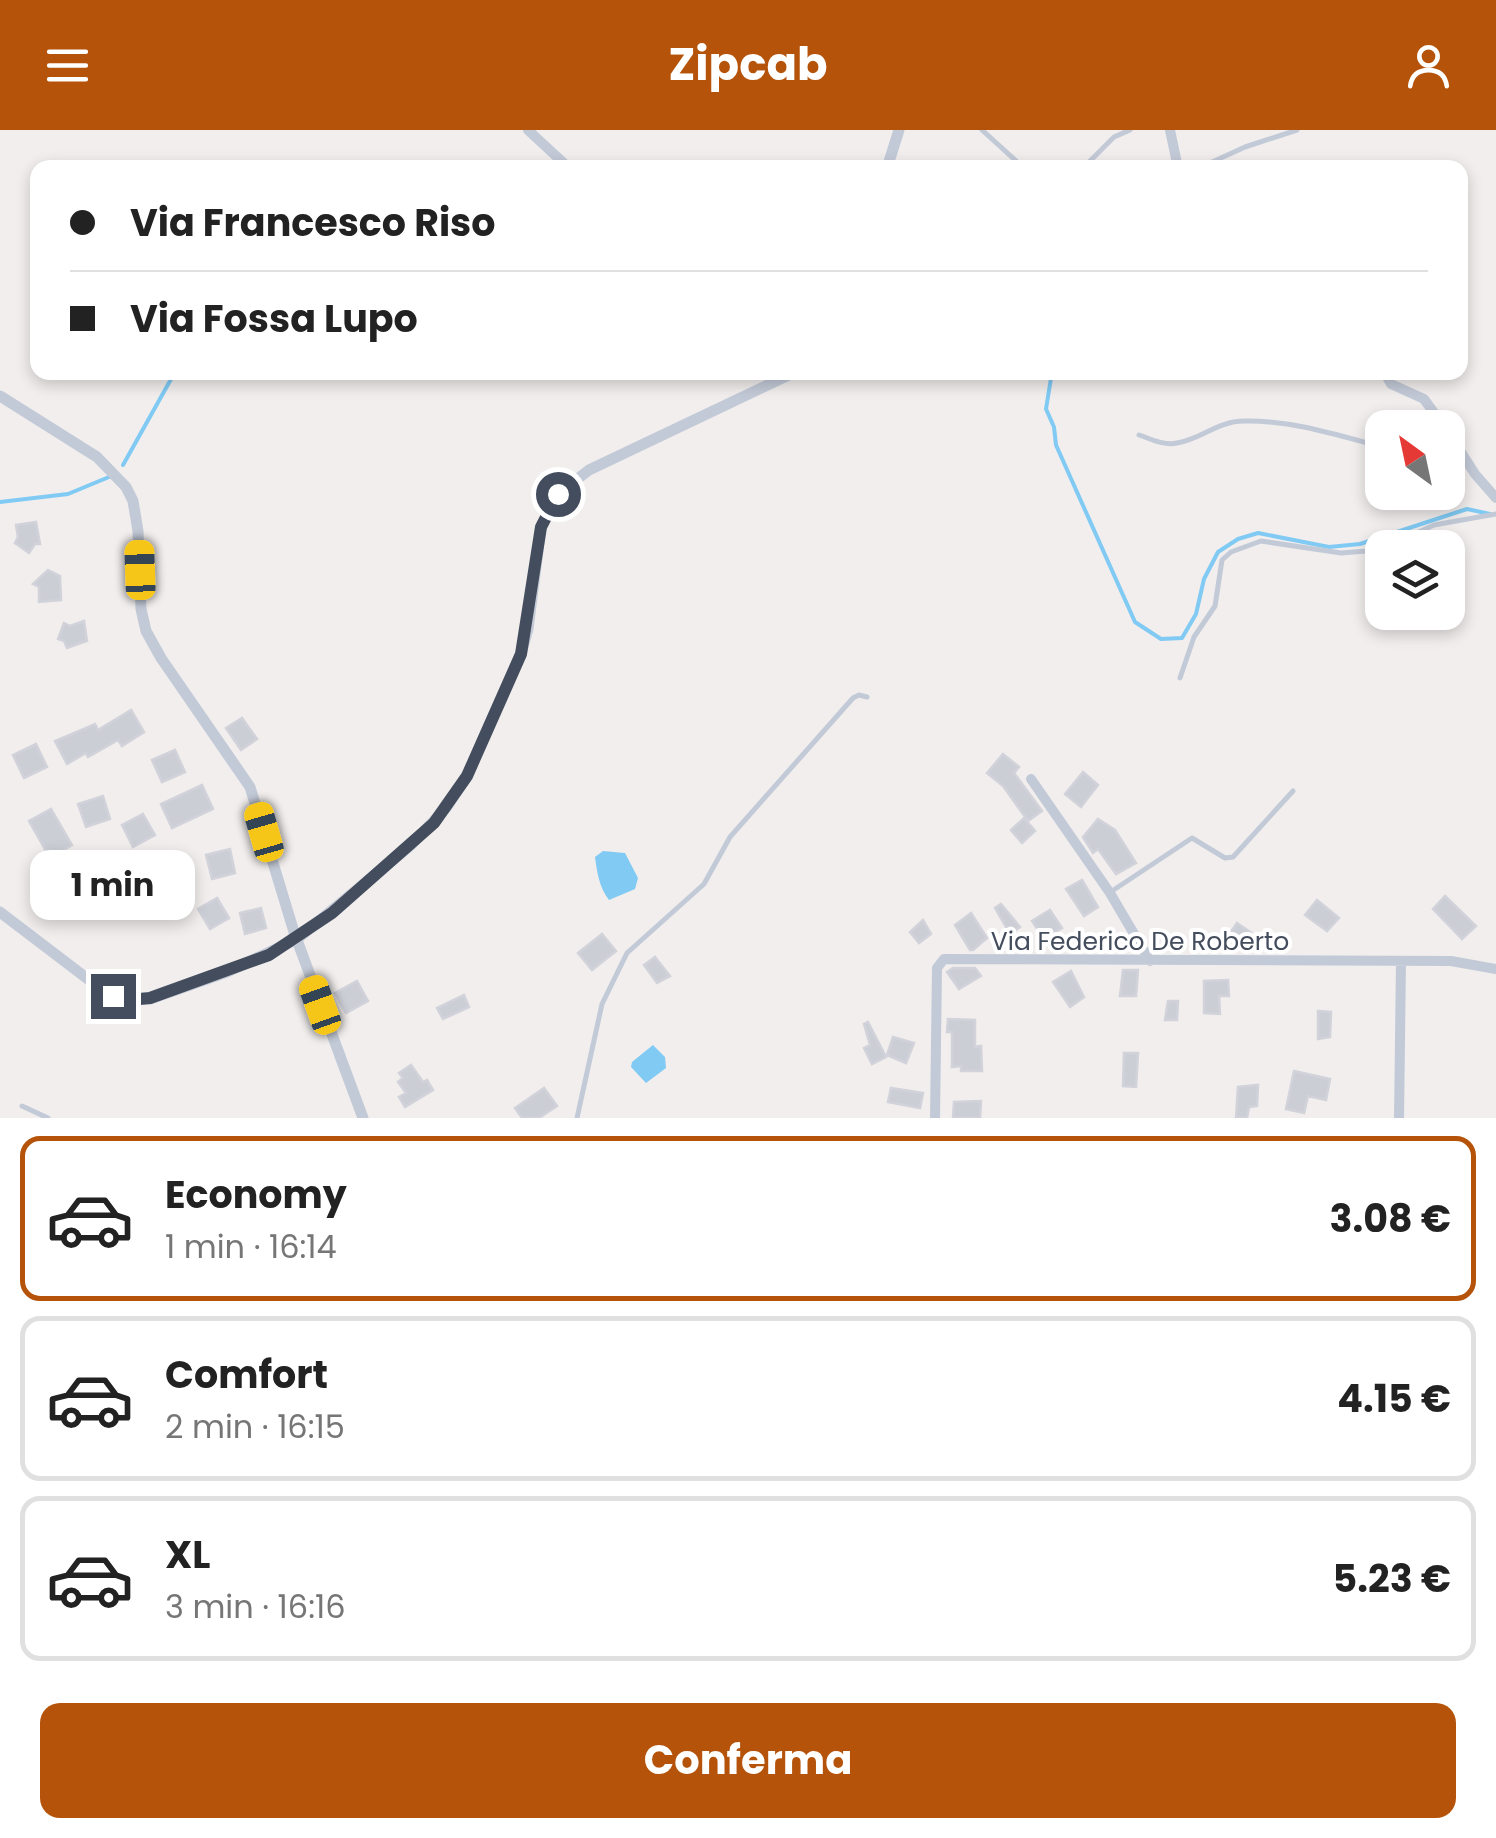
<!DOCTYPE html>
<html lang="it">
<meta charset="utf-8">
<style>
:root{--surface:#fff;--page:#f6f6f6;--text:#222;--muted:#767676;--line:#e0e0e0;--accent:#b45309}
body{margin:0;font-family:Poppins,sans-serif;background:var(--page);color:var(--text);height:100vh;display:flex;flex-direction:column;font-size:38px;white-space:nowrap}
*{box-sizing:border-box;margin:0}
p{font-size:32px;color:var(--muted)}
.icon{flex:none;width:55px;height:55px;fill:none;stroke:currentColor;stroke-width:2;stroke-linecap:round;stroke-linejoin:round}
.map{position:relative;height:988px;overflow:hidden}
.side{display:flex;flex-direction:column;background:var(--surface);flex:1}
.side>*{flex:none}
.hud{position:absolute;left:30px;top:30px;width:1438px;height:220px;border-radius:20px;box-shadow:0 5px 15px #0003;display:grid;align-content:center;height:220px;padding:0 40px;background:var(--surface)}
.needle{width:65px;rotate:327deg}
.buttons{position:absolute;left:1365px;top:280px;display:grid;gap:20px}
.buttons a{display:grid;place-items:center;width:100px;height:100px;border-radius:20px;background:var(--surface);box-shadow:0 5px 15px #0003;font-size:50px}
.end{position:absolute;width:45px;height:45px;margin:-22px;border:12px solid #444d5d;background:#fff;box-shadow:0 0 0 5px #fff}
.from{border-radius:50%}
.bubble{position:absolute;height:70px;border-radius:20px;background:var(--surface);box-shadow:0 5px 15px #0003;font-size:32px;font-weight:700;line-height:70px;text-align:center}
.car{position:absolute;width:30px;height:60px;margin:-30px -15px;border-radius:12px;box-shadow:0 0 8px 2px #0007;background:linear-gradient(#f5c518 24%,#345 0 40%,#f5c518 0 76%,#345 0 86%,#f5c518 0)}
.hud b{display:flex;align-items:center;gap:35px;height:95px;font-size:38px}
.hud b+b{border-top:2px solid var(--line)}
.hud i{width:25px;height:25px;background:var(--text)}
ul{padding:18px 0 0;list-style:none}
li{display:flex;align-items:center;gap:30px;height:165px;margin:0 20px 15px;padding:0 20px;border:5px solid var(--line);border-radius:20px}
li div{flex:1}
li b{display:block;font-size:38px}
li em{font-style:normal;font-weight:700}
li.current{border-color:var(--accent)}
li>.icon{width:90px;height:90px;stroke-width:1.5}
.action{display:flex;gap:20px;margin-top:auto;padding:20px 40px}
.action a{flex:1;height:115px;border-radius:20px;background:var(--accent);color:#fff;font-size:40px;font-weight:700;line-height:115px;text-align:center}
header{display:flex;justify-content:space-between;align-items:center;height:130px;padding:0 40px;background:var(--accent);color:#fff;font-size:45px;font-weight:700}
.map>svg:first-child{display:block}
.water{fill:#80caf4}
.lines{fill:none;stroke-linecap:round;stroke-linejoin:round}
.stream{stroke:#80caf4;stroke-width:4}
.building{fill:#ccced6;stroke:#d1d2da;stroke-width:2.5}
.service{stroke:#c3cad7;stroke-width:5}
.minor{stroke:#c3cad7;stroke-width:10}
.tertiary{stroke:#c3cad7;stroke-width:11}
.route{stroke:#444d5d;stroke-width:12}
.labels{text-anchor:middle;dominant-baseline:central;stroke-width:8;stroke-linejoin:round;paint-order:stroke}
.street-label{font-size:25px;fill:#444d5d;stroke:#fff}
</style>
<header><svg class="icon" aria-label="menu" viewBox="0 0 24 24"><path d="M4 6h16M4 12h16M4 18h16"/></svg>Zipcab<svg class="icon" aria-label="person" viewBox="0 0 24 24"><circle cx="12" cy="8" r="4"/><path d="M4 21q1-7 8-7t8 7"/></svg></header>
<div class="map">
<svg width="1496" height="988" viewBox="0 0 1496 988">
<rect width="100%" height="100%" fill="#f1eeed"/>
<path class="water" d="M603 721 625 723 638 748 635 759 609 770C599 757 597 742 595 727Z
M653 915 665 927 666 938 646 953 631 937 632 932Z"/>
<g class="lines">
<path class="stream" d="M1052 242 1046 279 1054 297 1056 315 1135 492 1161 509 1182 508 1196 484 1204 449 1218 422 1238 409 1258 403 1329 417 1360 414 1467 379 1490 384
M123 335 175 242
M0 372 68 364 109 347"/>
</g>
<path class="building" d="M36 392 40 414H35L29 423 15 413 18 407 16 395Z
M48 440 60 446 61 470 39 472V457L33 454Z
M84 491 87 511 67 518 64 511 58 509 64 493 70 496Z
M131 580 144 602 122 616 118 610 88 627 86 623 67 634 55 611 95 594 98 600Z
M242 588 257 609 241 620 226 598Z
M36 614 47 637 24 648 13 625Z
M175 620 185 642 162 652 152 630Z
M1003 624 1019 637 1014 643 1042 681 1028 691 1003 656 987 643Z
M1083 642 1098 655 1081 677 1065 664Z
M202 655 213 679 172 698 161 674Z
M103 666 110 689 86 697 78 674Z
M51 679 72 715 50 728 29 691Z
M143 684 155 705 133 717 122 695Z
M1024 688 1035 701 1022 713 1011 700Z
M1098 689 1115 700 1136 733 1116 744 1098 719 1093 723 1083 707Z
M230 719 235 743 212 749 206 725Z
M160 735 165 761 143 766 137 741Z
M123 744 125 768 60 771 59 749Z
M1082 750 1098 777 1084 786 1066 759Z
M1445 766 1476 796 1462 809 1433 779Z
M217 768 229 788 210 799 198 779Z
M1317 770 1339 788 1327 801 1305 785Z
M1001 774 1020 797 1010 804 995 778Z
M261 778 266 798 245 804 240 783Z
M1050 780 1062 798 1044 809 1032 791Z
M971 783 987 808 973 820H970L955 795Z
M923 790 931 804 919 813 910 802Z
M1237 793 1253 804 1246 815 1228 806Z
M602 804 616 821 592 840 578 823Z
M655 827 670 846 657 853 644 835Z
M953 838H975L981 846 959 859 947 842Z
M1123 840H1138L1136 866H1120Z
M1071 841 1084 867 1070 877 1053 852Z
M1228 850 1229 866H1219L1220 884 1204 883V851Z
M357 851 368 871 346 883 335 863Z
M464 865 469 877 443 889 437 878Z
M1168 871H1178L1177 890H1165Z
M1318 881 1331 882 1330 907 1318 909Z
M948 889 975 890V917L981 916 982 941H961V936L952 937V902H947Z
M868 892 886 927 872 934 864 918 870 915 864 894Z
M893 907 914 913 906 933 887 925Z
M1124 923H1138L1136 957 1123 956Z
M411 935 423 952 427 950 433 960 405 977 399 967 406 963 398 952 403 948 399 943Z
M1294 941 1330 949 1326 970 1308 966 1304 983 1286 979Z
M1258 955 1257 976 1249 977 1247 988H1236L1238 957Z
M544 958 557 976 539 988H522L515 978Z
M891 958 923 963 920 978 888 972Z
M981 971 980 988H953L954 972Z"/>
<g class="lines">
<path class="service" d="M982 0 1024 38
M1083 38 1114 7 1130 0
M1199 38 1245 17 1297 0
M1139 305C1151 309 1164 316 1177 313 1201 309 1218 291 1244 291 1291 290 1337 305 1382 317
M1448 332 1466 335
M1180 548 1194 507 1215 476 1222 430 1231 422 1261 411 1341 423 1366 421 1390 415 1434 395 1496 384
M1112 761 1192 708 1225 728 1233 727 1293 661
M22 976 48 988
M577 988 602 874 627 823 704 754 730 707 853 568 859 565 867 567"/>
<path class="minor" d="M528 0 569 38
M1170 0 1178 38
M1384 242 1391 254 1424 269 1445 298
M1448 302 1475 344 1496 368
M1031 649 1110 763 1150 831
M935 988 937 838 944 829 1451 831 1496 839
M1399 988 1401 832"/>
<path class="tertiary" d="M887 38 899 0
M0 266 97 327 126 357 133 371 138 401 141 479 146 501 161 528 250 657 294 802 363 988
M0 782 97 856 129 870 150 869 227 842 297 809 411 715 446 678 467 646 521 524 528 499 541 397 558 364 589 340 795 242"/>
</g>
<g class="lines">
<path class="route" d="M113 866 128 870 150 868 269 825 332 783 434 693 467 646 521 524 541 397 558 364"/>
</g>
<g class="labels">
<g class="street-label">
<text x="1140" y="811">Via Federico De Roberto</text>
</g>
</g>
</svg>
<div class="buttons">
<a><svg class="needle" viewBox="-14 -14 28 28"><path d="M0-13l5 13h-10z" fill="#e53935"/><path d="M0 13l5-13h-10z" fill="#767676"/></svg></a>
<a><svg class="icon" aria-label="layers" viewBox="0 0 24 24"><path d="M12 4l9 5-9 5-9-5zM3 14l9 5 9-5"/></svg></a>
</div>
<i class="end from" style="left:558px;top:364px"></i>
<i class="end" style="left:113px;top:866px"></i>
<div class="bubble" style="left:30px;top:720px;width:165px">1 min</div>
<i class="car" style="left:140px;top:440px;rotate:358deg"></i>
<i class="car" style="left:264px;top:702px;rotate:344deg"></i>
<i class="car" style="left:320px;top:875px;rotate:340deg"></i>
<div class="hud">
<b><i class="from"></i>Via Francesco Riso</b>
<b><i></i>Via Fossa Lupo</b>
</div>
</div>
<section class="side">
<ul>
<li class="current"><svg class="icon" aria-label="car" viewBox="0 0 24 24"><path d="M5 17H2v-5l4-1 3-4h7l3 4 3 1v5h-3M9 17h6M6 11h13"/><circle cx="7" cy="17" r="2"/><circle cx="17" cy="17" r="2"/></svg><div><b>Economy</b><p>1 min · 16:14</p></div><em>3.08 €</em></li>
<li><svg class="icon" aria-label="car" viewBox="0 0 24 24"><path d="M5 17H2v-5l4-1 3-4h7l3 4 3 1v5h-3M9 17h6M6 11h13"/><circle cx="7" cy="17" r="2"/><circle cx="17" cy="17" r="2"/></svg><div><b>Comfort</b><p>2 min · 16:15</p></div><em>4.15 €</em></li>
<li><svg class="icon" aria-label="car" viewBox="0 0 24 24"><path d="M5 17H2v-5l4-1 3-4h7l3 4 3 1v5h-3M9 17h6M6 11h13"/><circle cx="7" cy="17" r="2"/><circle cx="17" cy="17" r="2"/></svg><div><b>XL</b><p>3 min · 16:16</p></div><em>5.23 €</em></li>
</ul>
<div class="action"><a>Conferma</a></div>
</section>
